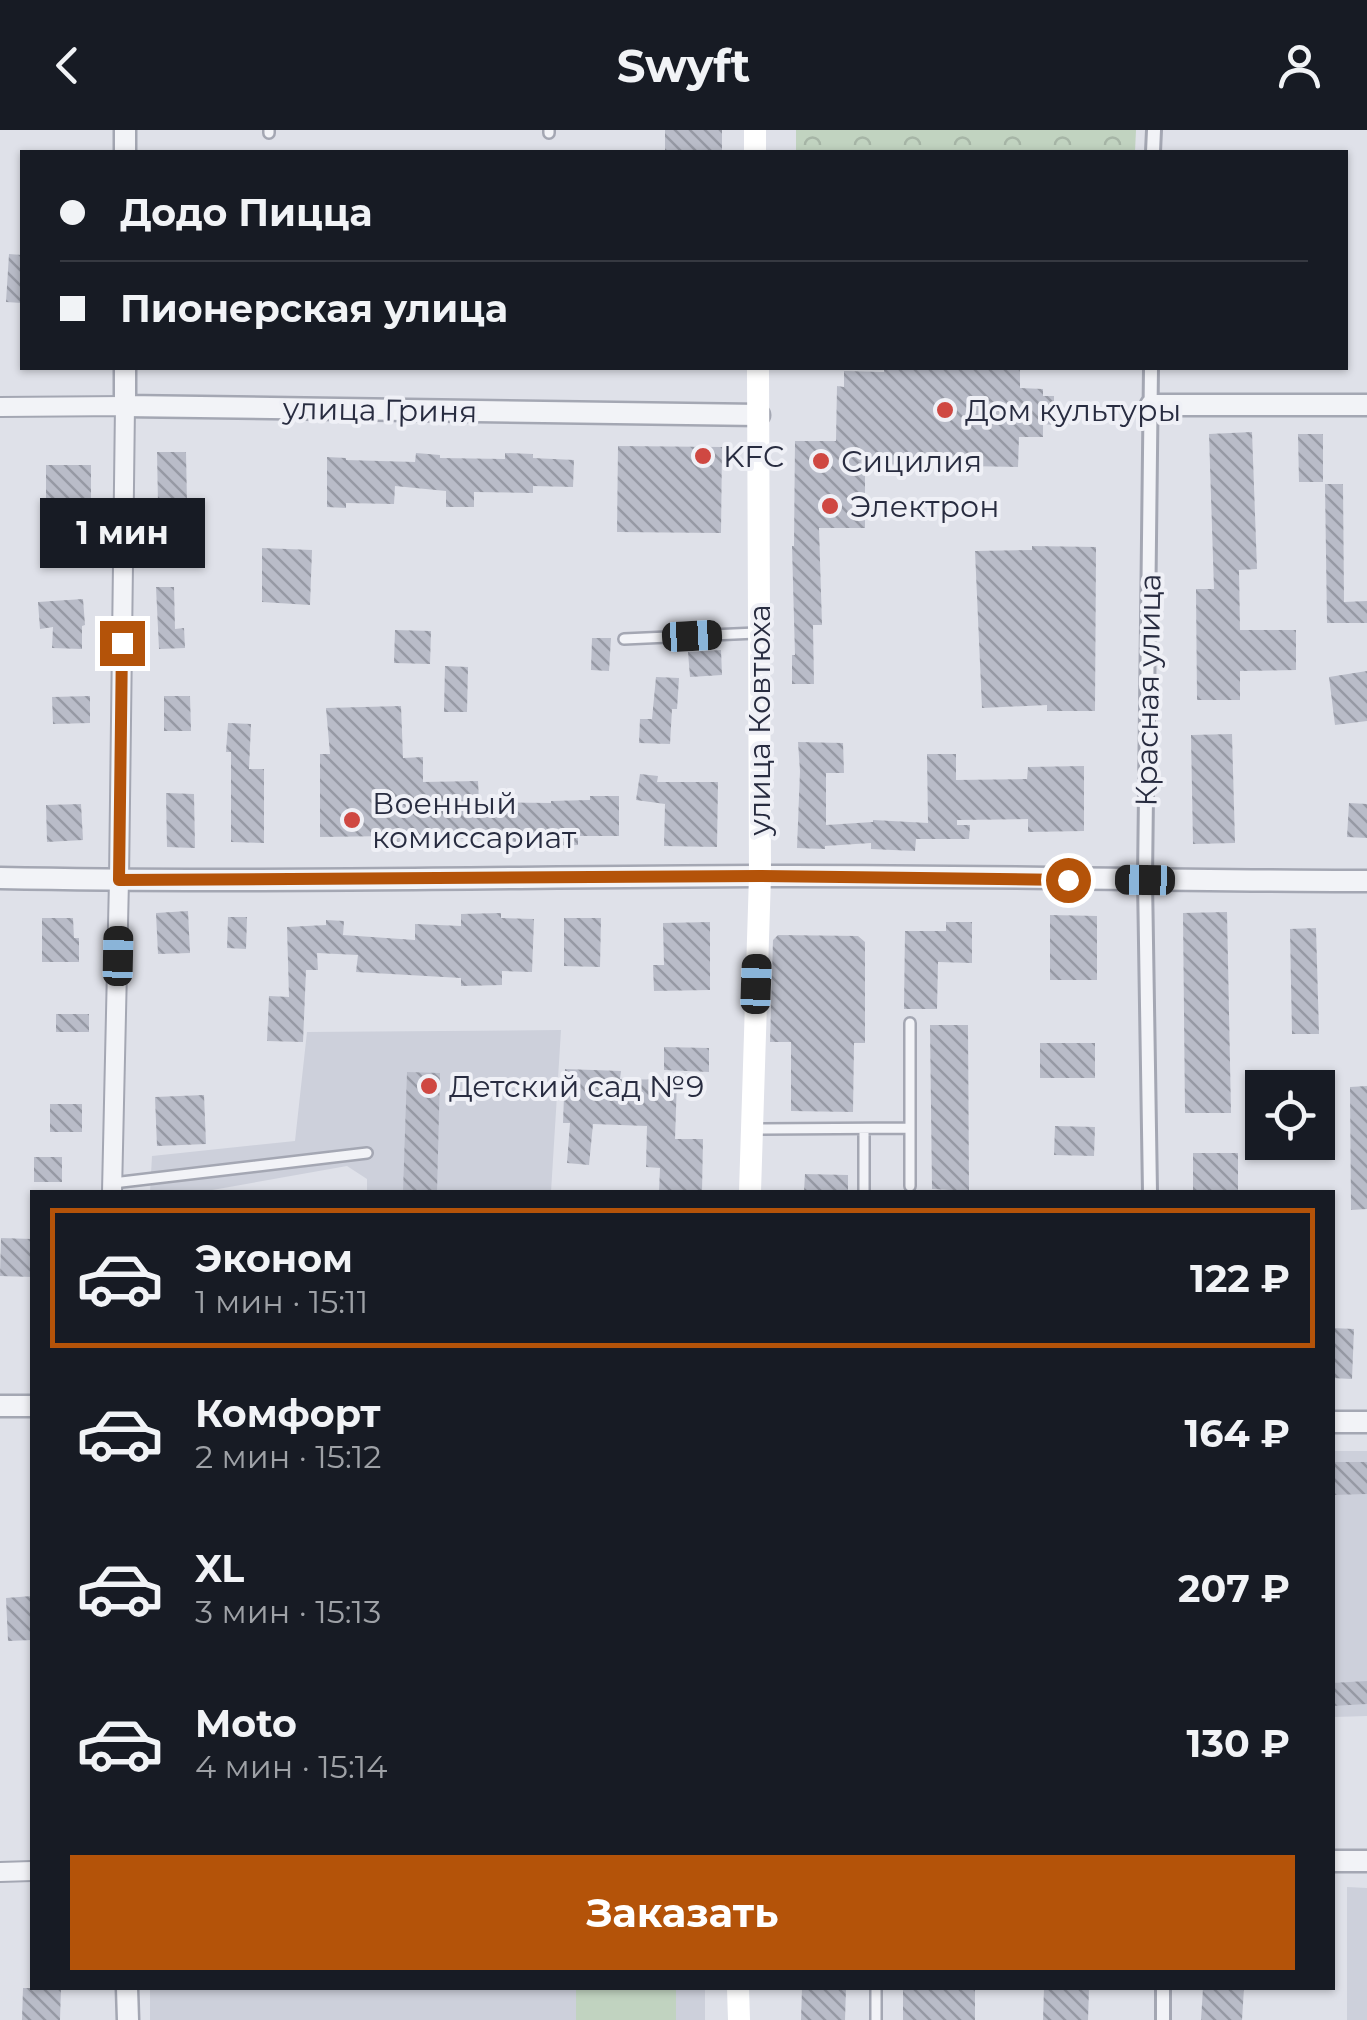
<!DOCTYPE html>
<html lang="ru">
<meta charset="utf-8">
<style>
:root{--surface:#171b24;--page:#20242c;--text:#f1f3f6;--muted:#9ea1a6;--line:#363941;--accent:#b45309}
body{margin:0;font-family:Montserrat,sans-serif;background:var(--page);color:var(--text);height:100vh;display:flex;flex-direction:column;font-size:38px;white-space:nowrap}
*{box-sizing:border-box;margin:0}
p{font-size:32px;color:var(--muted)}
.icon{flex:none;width:55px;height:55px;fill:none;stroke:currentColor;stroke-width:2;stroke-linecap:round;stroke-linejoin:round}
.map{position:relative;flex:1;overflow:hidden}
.sheet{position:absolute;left:30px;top:1060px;width:1305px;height:800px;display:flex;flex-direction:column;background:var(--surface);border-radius:0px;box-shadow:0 2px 8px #0004}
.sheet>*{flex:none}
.top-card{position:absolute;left:20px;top:20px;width:1328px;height:220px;border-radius:0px;box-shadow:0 2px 8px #0004;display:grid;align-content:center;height:220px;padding:0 40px;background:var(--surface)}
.controls{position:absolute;left:1245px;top:940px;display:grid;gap:20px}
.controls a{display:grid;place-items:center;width:90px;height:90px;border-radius:0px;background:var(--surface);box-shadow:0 2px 8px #0004;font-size:50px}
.end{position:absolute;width:45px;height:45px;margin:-22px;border:12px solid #b45309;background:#fff;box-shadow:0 0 0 5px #fff}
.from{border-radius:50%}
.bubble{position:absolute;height:70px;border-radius:0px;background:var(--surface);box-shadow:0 2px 8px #0004;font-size:32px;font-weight:700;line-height:70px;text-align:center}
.car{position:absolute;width:30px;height:60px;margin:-30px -15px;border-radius:12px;box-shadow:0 0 8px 2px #0007;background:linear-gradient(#222 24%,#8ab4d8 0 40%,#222 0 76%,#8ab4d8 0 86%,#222 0)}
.top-card b{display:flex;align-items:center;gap:35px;height:95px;font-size:38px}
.top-card b+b{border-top:2px solid var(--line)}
.top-card i{width:25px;height:25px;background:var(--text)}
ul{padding:18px 0 0;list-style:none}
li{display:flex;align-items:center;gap:30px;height:140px;margin:0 20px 15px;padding:0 20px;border:5px solid transparent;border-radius:0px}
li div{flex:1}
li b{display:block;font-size:38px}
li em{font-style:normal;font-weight:700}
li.on{border-color:var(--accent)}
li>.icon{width:90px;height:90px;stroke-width:1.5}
.action{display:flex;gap:20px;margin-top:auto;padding:20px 40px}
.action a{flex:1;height:115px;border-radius:0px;background:var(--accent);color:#fff;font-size:40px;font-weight:700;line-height:115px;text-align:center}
header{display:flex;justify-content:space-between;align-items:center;height:130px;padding:0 40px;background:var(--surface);font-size:45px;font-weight:700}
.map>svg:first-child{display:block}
.built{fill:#cdd0db}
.park{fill:url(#park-crowns)}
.pitch{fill:#c1d3c0}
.building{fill:url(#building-back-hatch)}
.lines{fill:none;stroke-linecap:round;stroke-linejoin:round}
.service-casing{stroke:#a4a7b3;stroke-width:14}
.pedestrian-casing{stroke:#a4a7b3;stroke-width:18}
.minor-casing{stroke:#a4a7b3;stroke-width:22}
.tertiary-casing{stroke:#a4a7b3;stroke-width:25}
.service{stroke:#f2f3f7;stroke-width:9}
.pedestrian{stroke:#f2f3f7;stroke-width:12}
.minor{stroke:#f2f3f7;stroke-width:18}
.tertiary{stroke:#f2f3f7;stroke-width:20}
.secondary{stroke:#fff;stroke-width:22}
.route{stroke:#b45309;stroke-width:12}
.poi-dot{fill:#cf4842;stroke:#eff0f6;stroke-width:4}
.labels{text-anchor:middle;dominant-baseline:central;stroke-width:8;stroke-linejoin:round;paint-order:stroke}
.street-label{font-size:30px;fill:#282c40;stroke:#eff0f6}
.poi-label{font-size:30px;fill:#282c40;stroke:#eff0f6;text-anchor:start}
</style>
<header><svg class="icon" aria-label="back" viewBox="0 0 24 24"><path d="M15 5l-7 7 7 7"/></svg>Swyft<svg class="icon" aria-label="person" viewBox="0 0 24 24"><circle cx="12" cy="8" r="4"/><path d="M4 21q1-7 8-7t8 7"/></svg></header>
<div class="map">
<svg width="1367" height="1890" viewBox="0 0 1367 1890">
<defs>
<pattern id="park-crowns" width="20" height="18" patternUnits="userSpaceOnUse" patternTransform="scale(2.5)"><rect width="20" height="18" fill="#c1d3c0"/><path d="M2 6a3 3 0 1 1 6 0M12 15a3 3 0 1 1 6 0" fill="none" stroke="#a6b5a6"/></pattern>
<pattern id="building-back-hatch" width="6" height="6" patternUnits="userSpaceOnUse" patternTransform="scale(2.5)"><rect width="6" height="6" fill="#b9bcc8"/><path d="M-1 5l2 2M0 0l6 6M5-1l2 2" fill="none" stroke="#9699a4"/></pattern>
</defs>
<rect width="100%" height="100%" fill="#dfe1e9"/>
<path class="built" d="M561 900 551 1062H367V1049L347 1036 201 1062H150L152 1026 295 1011 307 902Z
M1332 1321H1367V1586L1335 1587 1334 1707Z
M1347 1757 1367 1758V1890H1347Z
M150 1858H705V1890H150Z"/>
<path class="park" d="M796 0H1136L1135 22H796Z"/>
<path class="pitch" d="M576 1858H676V1890H576Z"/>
<path class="building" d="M665 0H722V22H665Z
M9 124 22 125V173L6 172Z
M884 238H1020V258L1043 259V266H1054V295L1043 294V307H1019L1018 337 865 334V398H819L822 495H813L814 554H792V525H795L792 416H794L795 311H836L837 256 844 257V241L884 242Z
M1252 302 1257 439 1239 440 1240 500H1296V540L1240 541V570H1197L1196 459H1214L1209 304Z
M1298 304H1323V352H1299Z
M618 316 722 317 721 403 617 402Z
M157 322H186L187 374H158Z
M416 323 440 325V328L505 329V323L533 324V328L574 330 573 357 533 356V363L474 362V377H446V361L395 356 394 374 346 373V378L327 377V327L346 328V330L415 332Z
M46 335H91V384H81L82 419 58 420 57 384H46Z
M1325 354H1343L1344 472 1367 471V493H1327Z
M1032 416 1096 417 1095 581H1047V575L982 578 975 421 1032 420Z
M262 418 312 420 310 475 262 472Z
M160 419H192V438H160Z
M156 457H174L175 499 184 498 185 518 159 519Z
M83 469 85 495 82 496V519L52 518 53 497 40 499 38 472Z
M395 500 431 501 430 534 394 533Z
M592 508H611L609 541 591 540Z
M721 520 722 545 690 547 688 522Z
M445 536 468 537 467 582H444Z
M1367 541V591L1335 595 1329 547Z
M656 547 679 548 677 579H672L670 614 639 613 640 589H652Z
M90 566V593L53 594 52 567Z
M164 566H190L191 601H164Z
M401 576 403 628 423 627V652L478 651 479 672 551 673V671L590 670V666H619V706H578V715L550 716 502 713V708L424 710V714H392V706L320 707V624H330L326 578Z
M228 593 251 594 249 639H264V713L231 712V622H226Z
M1232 604 1235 713 1193 714 1191 605Z
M798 612 843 613 844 643H826V695L873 692V690L928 693 927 624H956V650L1027 649 1028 637 1084 636V701L1028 702V689L957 690V695H970L969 709H916L915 721 871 719V713L825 716V719L797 718 800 641Z
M640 644 658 646 657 652H718L717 717 664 716 665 674 636 670Z
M166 663 194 664 195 718 167 717Z
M1349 673 1367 674V708L1347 707Z
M81 674 83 710 47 712 46 675Z
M188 781 190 823 158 824 156 783Z
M1227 782 1231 983H1185L1183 783Z
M501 783V788L534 789 532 842 502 841V855L461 856V848L356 842 358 825 317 823 318 840H306L303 912 267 911 269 866 289 867 287 797 326 795V790L344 791 343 805 415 810V794L461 796V784Z
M1050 785 1097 786V850H1050Z
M228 787H247L246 819 227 818Z
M42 788H73L74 808H79V832H42Z
M564 788H601L600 837 564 836Z
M710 792V860L654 861 653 835H664L663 793Z
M946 792H972V833L938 832 937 879H904L905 801H946Z
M1316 798 1319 904H1292L1290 799Z
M778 805 858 806 865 812V913H854L853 982 791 981V912H770L773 810Z
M56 884H89V902H56Z
M930 895H968L969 1061 932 1059Z
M1040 913H1095V948H1040Z
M664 917 709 918V942L664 940Z
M565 939 621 941 620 949 677 950 675 1009H703L702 1062H659L660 1038 646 1037 647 996 593 994 589 1035 567 1033 570 993H563Z
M407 942 440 943 437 1062H403Z
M1367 956V1079L1351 1080 1350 957Z
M204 965 206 1014 157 1016 155 967Z
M50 974H82V1002H50Z
M1055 996 1095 997 1094 1026 1054 1025Z
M1193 1023H1238V1062H1193Z
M34 1027H62V1052H34Z
M805 1044 848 1045V1062H804Z
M1 1108 32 1109V1147L0 1146Z
M1332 1198 1354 1199 1352 1249 1332 1248Z
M1332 1332H1367V1364L1332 1365Z
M32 1466V1510L8 1511 6 1468Z
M1367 1551V1574L1332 1576V1553Z
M23 1858H61L60 1890H22Z
M802 1858H846L845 1890H801Z
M903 1858H975V1890H903Z
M1044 1858H1089L1088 1890H1043Z
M1203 1858H1244L1242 1890H1201Z"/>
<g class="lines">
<g class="service-casing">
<path id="service" d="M549 0V3
M269 3V0
M624 509 756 503
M910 998V1056
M755 999 910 998V893
M864 999V1062
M113 1053 367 1023
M876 1890V1858"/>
</g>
<g class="pedestrian-casing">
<path id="pedestrian" d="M1153 22 1154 0
M1150 1062 1145 750 1151 238
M1163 1858V1890"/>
</g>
<g class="minor-casing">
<path id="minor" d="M0 277 125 276 119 750 112 1062
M0 1742 32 1741"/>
</g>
<g class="tertiary-casing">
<path id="tertiary" d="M125 22V0
M125 238V276L759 285
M1151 275H1367
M0 748C252 753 504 747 755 746 959 745 1163 751 1367 751
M0 1276H32
M1332 1292H1367
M1332 1731H1367
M127 1858 128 1890"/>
</g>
<use href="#service" class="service"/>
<use href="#pedestrian" class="pedestrian"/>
<use href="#minor" class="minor"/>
<use href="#tertiary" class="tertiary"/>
<path class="secondary" d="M755 0V22
M750 1062 760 746 758 238
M738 1858 739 1890"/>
</g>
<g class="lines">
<path class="route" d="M122 513 119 750 760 746 1068 750"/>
</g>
<g class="poi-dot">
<circle cx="945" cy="280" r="10"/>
<circle cx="703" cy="326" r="10"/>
<circle cx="821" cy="331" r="10"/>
<circle cx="830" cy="376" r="10"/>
<circle cx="352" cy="690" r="10"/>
<circle cx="429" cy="956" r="10"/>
</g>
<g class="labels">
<g class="street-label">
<text transform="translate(380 280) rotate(1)">улица Гриня</text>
<text transform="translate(1148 560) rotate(-89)">Красная улица</text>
<text transform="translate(759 590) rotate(-90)">улица Ковтюха</text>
</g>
<g class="poi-label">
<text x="965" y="280">Дом культуры</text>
<text x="723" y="326">KFC</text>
<text x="841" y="331">Сицилия</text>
<text x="850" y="376">Электрон</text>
<text x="372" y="673">Военный<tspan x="372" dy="34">комиссариат</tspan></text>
<text x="449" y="956">Детский сад №9</text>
</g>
</g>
</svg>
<div class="controls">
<a><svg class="icon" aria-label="locate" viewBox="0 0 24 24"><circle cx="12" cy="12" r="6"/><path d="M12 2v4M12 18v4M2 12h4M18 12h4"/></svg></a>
</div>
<i class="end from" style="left:1068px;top:750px"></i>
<i class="end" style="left:122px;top:513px"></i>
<div class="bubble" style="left:40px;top:368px;width:165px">1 мин</div>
<i class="car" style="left:692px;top:506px;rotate:87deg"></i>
<i class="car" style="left:1145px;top:750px;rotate:271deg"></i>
<i class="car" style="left:118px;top:826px;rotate:1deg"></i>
<i class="car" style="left:756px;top:854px;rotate:2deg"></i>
<div class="top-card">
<b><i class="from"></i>Додо Пицца</b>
<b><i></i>Пионерская улица</b>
</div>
<section class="sheet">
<ul>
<li class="on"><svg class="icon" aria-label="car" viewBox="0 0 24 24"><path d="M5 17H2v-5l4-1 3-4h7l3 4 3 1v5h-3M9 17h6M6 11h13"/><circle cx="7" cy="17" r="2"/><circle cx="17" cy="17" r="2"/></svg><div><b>Эконом</b><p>1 мин · 15:11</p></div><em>122 ₽</em></li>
<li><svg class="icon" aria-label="car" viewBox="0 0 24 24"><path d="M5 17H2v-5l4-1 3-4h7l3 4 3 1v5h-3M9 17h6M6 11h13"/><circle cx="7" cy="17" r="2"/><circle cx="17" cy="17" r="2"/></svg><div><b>Комфорт</b><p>2 мин · 15:12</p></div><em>164 ₽</em></li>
<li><svg class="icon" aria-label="car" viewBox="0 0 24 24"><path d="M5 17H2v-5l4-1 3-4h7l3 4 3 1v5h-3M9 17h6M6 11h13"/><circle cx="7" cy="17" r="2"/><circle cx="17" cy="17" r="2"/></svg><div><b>XL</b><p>3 мин · 15:13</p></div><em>207 ₽</em></li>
<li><svg class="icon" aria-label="car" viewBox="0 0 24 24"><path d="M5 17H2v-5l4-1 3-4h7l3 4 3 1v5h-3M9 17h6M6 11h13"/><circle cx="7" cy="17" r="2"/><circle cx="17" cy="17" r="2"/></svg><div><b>Moto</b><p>4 мин · 15:14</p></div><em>130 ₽</em></li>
</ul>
<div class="action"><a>Заказать</a></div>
</section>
</div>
